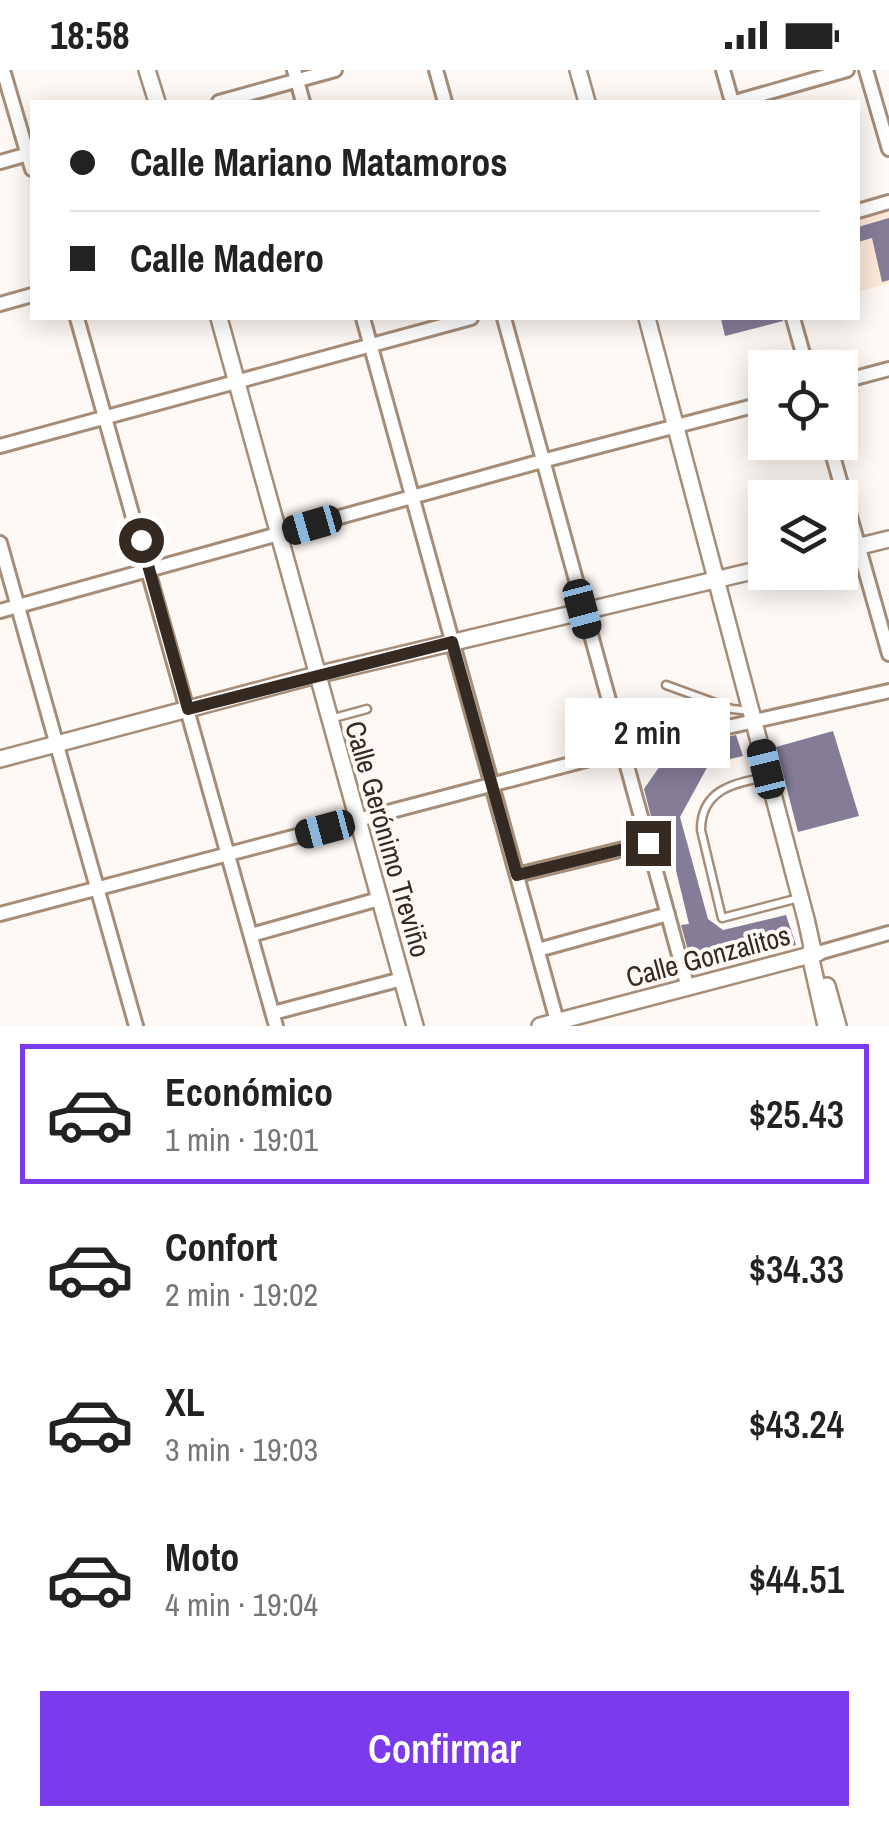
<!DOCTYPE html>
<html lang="es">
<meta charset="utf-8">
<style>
:root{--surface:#fff;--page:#f6f6f6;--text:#222;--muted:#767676;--line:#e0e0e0;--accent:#7c3aed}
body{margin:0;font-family:"Archivo Narrow",sans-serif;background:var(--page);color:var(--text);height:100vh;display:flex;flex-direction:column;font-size:38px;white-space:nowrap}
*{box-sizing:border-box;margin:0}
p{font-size:32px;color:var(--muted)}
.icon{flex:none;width:55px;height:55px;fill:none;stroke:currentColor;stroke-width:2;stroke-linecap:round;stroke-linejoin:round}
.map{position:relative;height:956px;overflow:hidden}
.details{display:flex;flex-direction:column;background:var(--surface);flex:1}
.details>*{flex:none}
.top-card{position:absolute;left:30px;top:30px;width:830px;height:220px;border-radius:0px;box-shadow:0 5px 25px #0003;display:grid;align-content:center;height:220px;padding:0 40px;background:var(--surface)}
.buttons{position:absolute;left:748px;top:280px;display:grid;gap:20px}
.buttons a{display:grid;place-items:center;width:110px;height:110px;border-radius:0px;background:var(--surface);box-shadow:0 5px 25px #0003;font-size:50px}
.end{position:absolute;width:45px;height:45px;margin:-22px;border:12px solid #352a22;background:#fff;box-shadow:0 0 0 5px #fff}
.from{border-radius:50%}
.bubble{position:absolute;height:70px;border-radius:0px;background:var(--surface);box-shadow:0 5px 25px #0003;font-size:32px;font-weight:600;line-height:70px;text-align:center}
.car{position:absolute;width:30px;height:60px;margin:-30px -15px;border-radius:12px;box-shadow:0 0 8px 2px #0007;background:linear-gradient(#222 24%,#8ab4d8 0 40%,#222 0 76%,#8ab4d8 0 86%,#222 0)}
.top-card b{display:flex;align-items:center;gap:35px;height:95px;font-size:38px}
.top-card b+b{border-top:2px solid var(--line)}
.top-card i{width:25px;height:25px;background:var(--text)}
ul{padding:18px 0 0;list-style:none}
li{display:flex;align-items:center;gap:30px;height:140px;margin:0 20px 15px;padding:0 20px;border:5px solid transparent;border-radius:0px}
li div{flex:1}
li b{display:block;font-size:38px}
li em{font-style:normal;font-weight:600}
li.on{border-color:var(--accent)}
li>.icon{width:90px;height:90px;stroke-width:1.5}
.action{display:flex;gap:20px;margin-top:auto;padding:20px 40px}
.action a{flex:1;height:115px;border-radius:0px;background:var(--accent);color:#fff;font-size:40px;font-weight:600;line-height:115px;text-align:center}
.status{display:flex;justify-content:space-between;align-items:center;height:70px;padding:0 50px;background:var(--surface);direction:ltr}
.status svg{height:28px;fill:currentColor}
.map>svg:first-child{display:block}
.built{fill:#fee9d9}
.building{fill:#857d98}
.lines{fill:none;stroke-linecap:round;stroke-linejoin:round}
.service-casing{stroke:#a58d78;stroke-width:11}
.minor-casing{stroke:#a58d78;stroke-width:18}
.tertiary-casing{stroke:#a58d78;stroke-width:20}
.service{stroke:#fff;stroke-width:6}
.minor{stroke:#fff;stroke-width:12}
.tertiary{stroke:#fff;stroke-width:15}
.route{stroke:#352a22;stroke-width:12}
.labels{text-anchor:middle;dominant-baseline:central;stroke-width:8;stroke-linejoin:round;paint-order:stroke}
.street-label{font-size:28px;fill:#352a22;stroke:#fff9f5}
</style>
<div class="status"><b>18:58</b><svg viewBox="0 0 49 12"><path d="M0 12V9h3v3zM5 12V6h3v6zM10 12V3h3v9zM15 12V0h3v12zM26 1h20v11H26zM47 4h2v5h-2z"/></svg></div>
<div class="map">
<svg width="889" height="956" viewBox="0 0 889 956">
<rect width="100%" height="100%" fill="#fff9f5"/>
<path class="built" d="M889 140V213L858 222V149Z"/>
<path class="building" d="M889 148V210L882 212 872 168 858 172V157Z
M726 248H783V251L725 266 721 249Z
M833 661 859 746 798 762 776 677Z
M736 665 743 686 709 694 680 747 708 849 723 860 786 845 796 875 694 902 681 855 689 854 665 755 654 758 644 719 671 680Z"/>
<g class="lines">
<g class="service-casing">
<path id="service" d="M666 615 732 639 751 641
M330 649 367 639
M767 707C735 713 701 719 701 760L722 848 799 828"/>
</g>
<g class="minor-casing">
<path id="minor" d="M3 0 32 99
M294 0 303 32
M436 0 445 32
M723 0 732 32
M866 0 889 79
M219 32 335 0
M735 32 847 0
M0 92 32 83
M858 141 889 132
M0 234 32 225
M77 248 276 956
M363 248 557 951
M504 248 688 918
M793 248 807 298
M840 312 889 299
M829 372 889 584
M0 376 471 248
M0 473 136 956
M0 541 542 391 765 333
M517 805 648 773
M0 844 620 681 889 621
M251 865 379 829
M538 880 668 844
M818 883 889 863
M273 943 402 909"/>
</g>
<g class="tertiary-casing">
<path id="tertiary" d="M147 0 157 32
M578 0 587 32
M219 248 415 956
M647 248 806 849 812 876 810 885 826 956
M840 481 889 469
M0 689 316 605 765 498
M827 916 838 956
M540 956 818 883"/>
</g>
<use href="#service" class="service"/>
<use href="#minor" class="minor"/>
<use href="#tertiary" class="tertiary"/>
</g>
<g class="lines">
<path class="route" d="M141 470 188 639 452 572 517 805 648 773"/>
</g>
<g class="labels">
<g class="street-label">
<text transform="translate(388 769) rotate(74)">Calle Gerónimo Treviño</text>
<text transform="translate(708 886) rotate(-15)">Calle Gonzalitos</text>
</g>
</g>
</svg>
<div class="buttons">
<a><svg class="icon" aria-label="locate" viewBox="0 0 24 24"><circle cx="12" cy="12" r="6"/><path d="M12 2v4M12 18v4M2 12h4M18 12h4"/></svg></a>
<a><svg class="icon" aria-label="layers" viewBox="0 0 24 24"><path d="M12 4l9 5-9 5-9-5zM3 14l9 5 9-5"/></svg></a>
</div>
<i class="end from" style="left:141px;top:470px"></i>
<i class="end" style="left:648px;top:773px"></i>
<div class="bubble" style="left:565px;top:628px;width:165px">2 min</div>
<i class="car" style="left:312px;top:455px;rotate:254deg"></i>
<i class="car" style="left:582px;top:539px;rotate:165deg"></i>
<i class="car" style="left:766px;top:699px;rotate:346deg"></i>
<i class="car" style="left:325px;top:759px;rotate:255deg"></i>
<div class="top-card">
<b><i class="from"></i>Calle Mariano Matamoros</b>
<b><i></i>Calle Madero</b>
</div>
</div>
<section class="details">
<ul>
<li class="on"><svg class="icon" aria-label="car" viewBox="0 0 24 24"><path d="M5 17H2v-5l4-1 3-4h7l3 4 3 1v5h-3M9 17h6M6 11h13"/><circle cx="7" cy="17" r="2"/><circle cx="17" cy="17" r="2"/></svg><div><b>Económico</b><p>1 min · 19:01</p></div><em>$25.43</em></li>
<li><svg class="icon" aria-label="car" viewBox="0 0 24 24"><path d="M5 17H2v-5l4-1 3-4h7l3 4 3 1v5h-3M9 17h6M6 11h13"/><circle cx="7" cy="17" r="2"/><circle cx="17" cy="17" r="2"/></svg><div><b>Confort</b><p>2 min · 19:02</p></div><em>$34.33</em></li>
<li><svg class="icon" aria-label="car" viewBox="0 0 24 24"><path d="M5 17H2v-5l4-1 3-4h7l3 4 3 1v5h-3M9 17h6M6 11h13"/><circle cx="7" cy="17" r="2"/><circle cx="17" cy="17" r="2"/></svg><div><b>XL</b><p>3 min · 19:03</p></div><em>$43.24</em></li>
<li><svg class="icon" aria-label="car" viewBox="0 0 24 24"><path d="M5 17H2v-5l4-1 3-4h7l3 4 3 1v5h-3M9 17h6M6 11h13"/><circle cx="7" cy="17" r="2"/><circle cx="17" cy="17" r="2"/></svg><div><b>Moto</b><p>4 min · 19:04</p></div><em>$44.51</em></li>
</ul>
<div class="action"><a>Confirmar</a></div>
</section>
